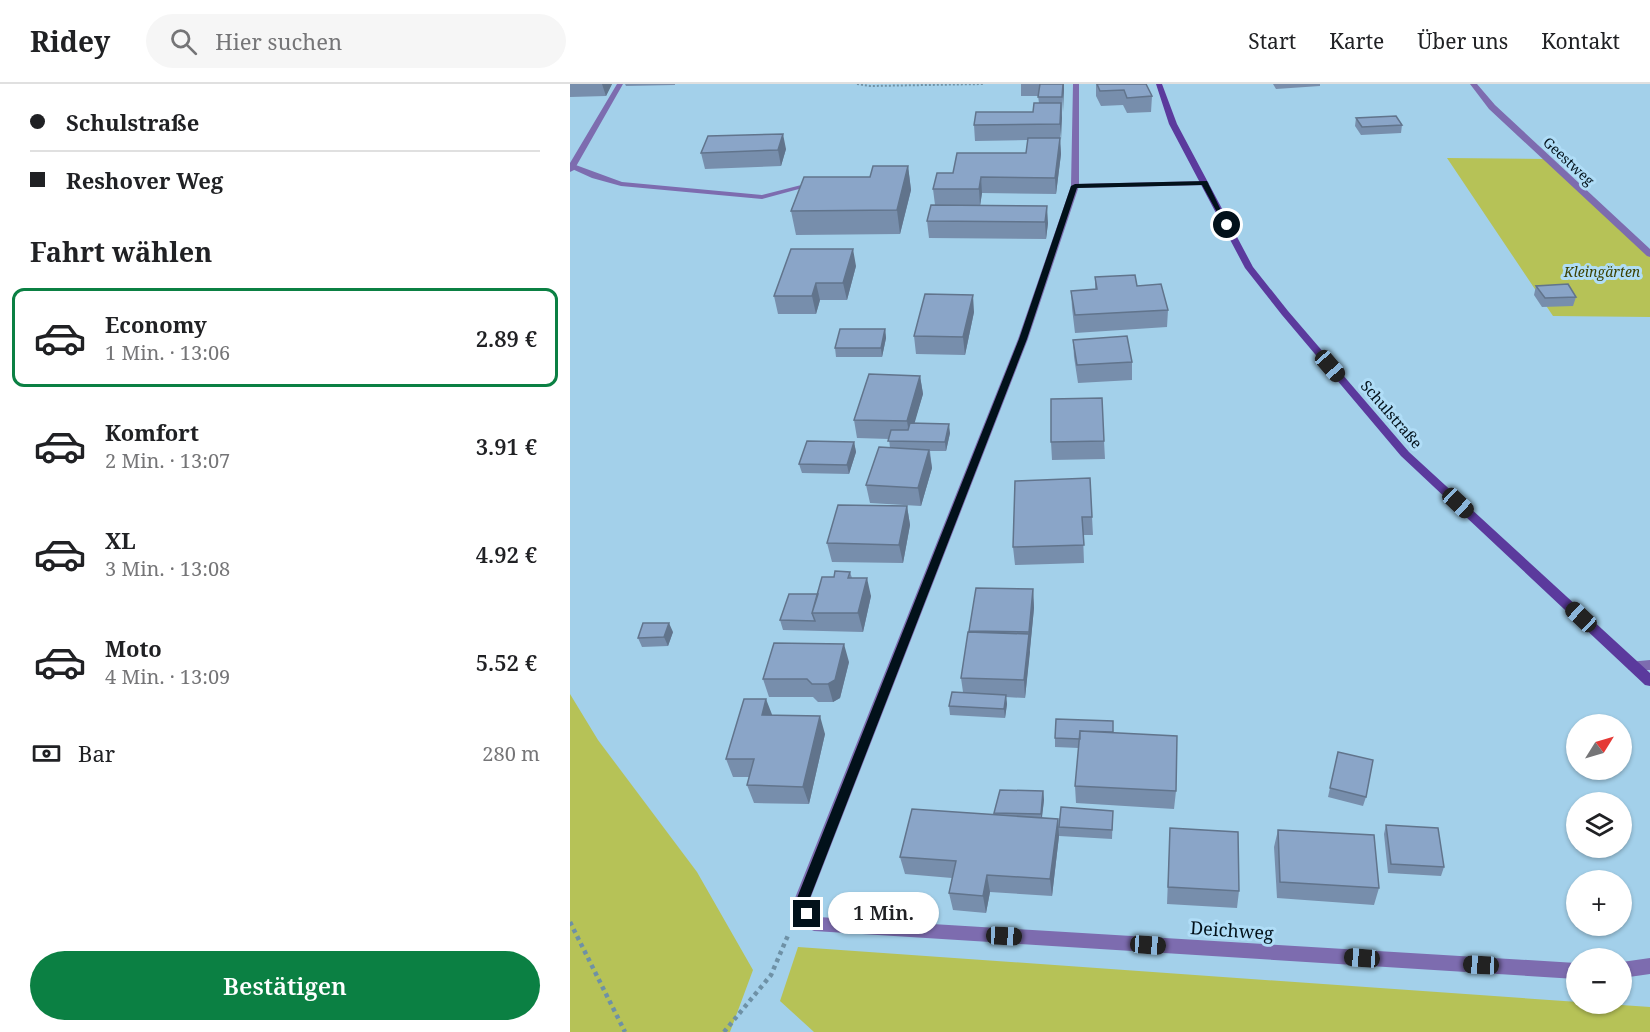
<!DOCTYPE html>
<html lang="de">
<meta charset="utf-8">
<style>
:root{--surface:#fff;--page:#f6f6f6;--text:#202124;--muted:#757577;--line:#e0e0e0;--accent:#0b8043}
body{margin:0;font-family:"Noto Serif",serif;background:var(--page);color:var(--text);height:100vh;display:flex;flex-direction:column;font-size:22px;white-space:nowrap}
*{box-sizing:border-box;margin:0}
p{font-size:20px;color:var(--muted)}
.icon{flex:none;width:33px;height:33px;fill:none;stroke:currentColor;stroke-width:2;stroke-linecap:round;stroke-linejoin:round}
.map{position:relative;flex:1;overflow:hidden}
.side{display:flex;flex-direction:column;background:var(--surface);width:570px}
.side>*{flex:none}
.guide{display:grid;align-content:center;height:132px;padding:0 30px;background:var(--surface)}
.needle{width:39px;rotate:53deg}
.buttons{position:absolute;left:996px;top:630px;display:grid;gap:12px}
.buttons a{display:grid;place-items:center;width:66px;height:66px;border-radius:50%;background:var(--surface);box-shadow:0 2px 4px #0004;font-size:30px}
.end{position:absolute;width:27px;height:27px;margin:-14px;border:8px solid #02111a;background:#fff;box-shadow:0 0 0 3px #fff}
.from{border-radius:50%}
.bubble{position:absolute;height:42px;border-radius:21px;background:var(--surface);box-shadow:0 2px 4px #0004;font-size:20px;font-weight:600;line-height:42px;text-align:center}
.car{position:absolute;width:18px;height:36px;margin:-18px -9px;border-radius:8px;box-shadow:0 0 4px 2px #0007;background:linear-gradient(#222 24%,#8ab4d8 0 40%,#222 0 76%,#8ab4d8 0 86%,#222 0)}
.guide b{display:flex;align-items:center;gap:21px;height:57px;font-size:22px}
.guide b+b{border-top:2px solid var(--line)}
.guide i{width:15px;height:15px;background:var(--text)}
ul{padding:0;list-style:none}
li{display:flex;align-items:center;gap:18px;height:99px;margin:0 12px 9px;padding:0 18px;border:3px solid transparent;border-radius:12px}
li div{flex:1}
li b{display:block;font-size:22px}
li em{font-style:normal;font-weight:600}
li.selected{border-color:var(--accent)}
li>.icon{width:54px;height:54px;stroke-width:1.5}
h2{padding:0 30px;font-size:27px;line-height:72px}
.pay{display:flex;align-items:center;gap:15px;height:66px;padding:0 30px;font-size:22px}
.pay p{margin-inline-start:auto}
.cta{display:flex;gap:12px;margin-top:auto;padding:12px 30px}
.cta a{flex:1;height:69px;border-radius:36px;background:var(--accent);color:#fff;font-size:24px;font-weight:600;line-height:69px;text-align:center}
header{display:flex;align-items:center;gap:36px;box-sizing:border-box;height:84px;padding:0 30px;background:var(--surface);border-bottom:2px solid var(--line)}
header strong{font-size:28px}
nav{display:flex;gap:33px;margin-inline-start:auto;font-size:21px}
.search{width:420px;height:54px;background:var(--page);display:flex;align-items:center;gap:15px;box-sizing:border-box;padding:0 21px;border-radius:33px;color:var(--muted);font-size:22px}
main{display:flex;flex:1;min-height:0}
.map>svg:first-child{display:block}
.green{fill:#b6c257}
.lines{fill:none;stroke-linecap:round;stroke-linejoin:round}
.path-far1{stroke:#6e91a6;stroke-width:2;stroke-dasharray:2 2;stroke-linecap:butt}
.path{stroke:#6e91a6;stroke-width:4.5;stroke-dasharray:4 4;stroke-linecap:butt}
.lane{fill:#7d6caf;fill-rule:evenodd}
.street{fill:#7d6caf;fill-rule:evenodd}
.secondary{fill:#5b3a9d;fill-rule:evenodd}
.wall{fill:#778eac}
.shaded-wall{fill:#61748c}
.building{fill:#8aa5c8;stroke:#61748c;stroke-width:1.5}
.route{fill:#02111a}
.labels{text-anchor:middle;dominant-baseline:central;stroke-width:6;stroke-linejoin:round;paint-order:stroke}
.far-street-label{font-size:14px;fill:#02111a;stroke:#b0ddf7}
.far-park-label{font-size:14px;font-style:italic;fill:#3b4002;stroke:#b0ddf7}
.street-label{font-size:15px;fill:#02111a;stroke:#b0ddf7}
.near-street-label{font-size:18px;fill:#02111a;stroke:#b0ddf7}
</style>
<header>
<strong>Ridey</strong>
<div class="search"><svg class="icon" aria-label="search" viewBox="0 0 24 24"><circle cx="10" cy="10" r="6"/><path d="M15 15l6 6"/></svg>Hier suchen</div>
<nav><a>Start</a><a>Karte</a><a>Über uns</a><a>Kontakt</a></nav>
</header>
<main>
<section class="side">
<div class="guide">
<b><i class="from"></i>Schulstraße</b>
<b><i></i>Reshover Weg</b>
</div>
<h2>Fahrt wählen</h2>
<ul>
<li class="selected"><svg class="icon" aria-label="car" viewBox="0 0 24 24"><path d="M5 17H2v-5l4-1 3-4h7l3 4 3 1v5h-3M9 17h6M6 11h13"/><circle cx="7" cy="17" r="2"/><circle cx="17" cy="17" r="2"/></svg><div><b>Economy</b><p>1 Min. · 13:06</p></div><em>2.89 €</em></li>
<li><svg class="icon" aria-label="car" viewBox="0 0 24 24"><path d="M5 17H2v-5l4-1 3-4h7l3 4 3 1v5h-3M9 17h6M6 11h13"/><circle cx="7" cy="17" r="2"/><circle cx="17" cy="17" r="2"/></svg><div><b>Komfort</b><p>2 Min. · 13:07</p></div><em>3.91 €</em></li>
<li><svg class="icon" aria-label="car" viewBox="0 0 24 24"><path d="M5 17H2v-5l4-1 3-4h7l3 4 3 1v5h-3M9 17h6M6 11h13"/><circle cx="7" cy="17" r="2"/><circle cx="17" cy="17" r="2"/></svg><div><b>XL</b><p>3 Min. · 13:08</p></div><em>4.92 €</em></li>
<li><svg class="icon" aria-label="car" viewBox="0 0 24 24"><path d="M5 17H2v-5l4-1 3-4h7l3 4 3 1v5h-3M9 17h6M6 11h13"/><circle cx="7" cy="17" r="2"/><circle cx="17" cy="17" r="2"/></svg><div><b>Moto</b><p>4 Min. · 13:09</p></div><em>5.52 €</em></li>
</ul>
<div class="pay"><svg class="icon" aria-label="cash" viewBox="0 0 24 24"><path d="M3 7h18v10H3z"/><circle cx="12" cy="12" r="2"/></svg>Bar<p>280 m</p></div>
<div class="cta"><a>Bestätigen</a></div>
</section>
<div class="map">
<svg width="1080" height="948" viewBox="0 0 1080 948">
<rect width="100%" height="100%" fill="#a3d0ea"/>
<path class="green" d="M877 74 977 75 1080 170V233L983 232Z
M0 610 28 656 127 788 183 886 160 948H0Z
M228 863 1080 923V948H244L210 917Z"/>
<g class="lines">
<path class="path-far1" d="M287 0 300 2 414 0"/>
<path class="path" d="M0 838 55 948
M154 948 201 891 219 849"/>
<path class="lane" d="M3 80 52 98 192 111 247 97 251 99 192 115 51 102 22 94 0 84V81Z
M635 97 639 99 638 101 505 104 501 102 505 100Z"/>
<path class="street" d="M47 0H53L4 86 0 88V79Z
M503 0H509V102L458 255 239 818 248 833 1006 879V895L244 847C234 844 227 829 223 819L448 255 501 102Z
M900 0H907L925 21 1080 165V173L1077 172 919 25Z
M1080 576V586H1059L1057 582 1059 578Z
M1080 874V890L1052 894V878Z"/>
<path class="secondary" d="M586 0H592L607 40 683 183 718 227 839 368 1080 589V602L1075 601 831 372 712 231 675 184 599 40Z"/>
</g>
<path class="wall" d="M0 0H42L36 12 0 13Z
M55 0H105V1L56 2Z
M451 0H494L490 56 491 70 486 110 412 109 410 122 478 139 476 155 359 154 357 137 365 121 363 105 383 89 456 69 458 56 405 57 404 41 463 28 469 19 468 12H451Z
M526 0H576L582 12 581 28 557 29 553 21 531 22 526 12Z
M703 0H750V2L706 5Z
M786 34 832 41 831 49 791 51 785 42Z
M216 65 211 82 135 85 131 69Z
M338 82 341 106 330 150 226 151 221 127 300 93Z
M286 182 277 216H250L246 230H208L204 212Z
M525 193 567 202 598 226 597 243 505 249 502 224 501 207 525 205Z
M966 202 1006 213 1003 222 972 223 964 211Z
M404 228 395 271 346 270 344 252Z
M315 245 316 254 312 273H266L265 264Z
M503 256 562 278V296L508 299 504 273Z
M350 292 353 310 344 339 380 349 376 367H360L362 384 351 422 300 419 296 401 320 364 319 355 287 354 284 336Z
M534 357 535 375 482 376 481 358Z
M284 358 286 368 279 390 232 389 229 380Z
M445 397 522 433 523 451H513L514 479 445 481 443 463Z
M337 422 340 441 333 479 262 478 257 459Z
M280 488 282 494 301 512 293 548 213 546 210 536 248 510 264 493Z
M463 505 464 524 455 614 436 613 437 620 435 634 380 631 379 622 393 608 391 594 399 547Z
M103 548 98 562 72 563 68 554Z
M279 578 270 614 263 618H248L243 613H199L193 595Z
M202 631 255 650 239 720 184 719 177 701 179 693H163L156 675Z
M543 648 606 707 604 725 506 719 505 702 509 664 485 663V654Z
M768 668 796 713 793 722 758 713Z
M473 707 474 716 472 734 488 735 489 743 543 727 542 755 489 752 482 812 420 808 416 829 383 826 379 809 382 794 335 790 330 773Z
M816 741 874 783 871 792 818 789 814 750Z
M600 744 669 807 667 824 597 820Z
M708 746 809 804 804 821 707 814 704 763Z"/>
<path class="shaded-wall" d="M32 0H42L36 12Z
M493 0H494V6L493 28Z
M491 19 492 34 491 56 490 40Z
M213 50 216 65 211 82 208 66Z
M490 54 491 70 486 110 485 94Z
M338 82 341 106 330 150 327 126Z
M411 93 412 109 410 122 409 105Z
M477 122 478 139 476 155 475 138Z
M283 165 286 182 277 216 273 199Z
M246 199 250 216 246 230 242 212Z
M403 211 404 228 395 271 393 253Z
M315 245 316 254 312 273 311 264Z
M350 292 353 310 340 355 337 337Z
M379 340 380 349 376 367 375 358Z
M284 358 286 368 279 390 277 381Z
M359 366 362 384 351 422 348 404Z
M337 422 340 441 333 479 329 461Z
M297 494 301 512 293 548 288 529Z
M463 505 464 524 460 566 459 548Z
M99 539 103 548 98 562 94 553Z
M459 550 460 568 455 614 454 596Z
M274 560 279 578 270 614 263 618 258 600Z
M436 611 437 620 435 634 434 625Z
M196 615 203 633 192 631Z
M250 632 255 650 239 720 233 703Z
M473 707 474 716 471 739V730Z
M488 735 489 752 482 812 480 795Z
M417 791 420 808 416 829 413 812Z"/>
<path class="building" d="M470 0H493L492 13H468Z
M527 0H576L582 12 557 14 554 6 530 7Z
M464 19H491L490 40 404 41 406 28H463Z
M826 32 832 41 792 43 786 34Z
M213 50 208 66 131 69 138 52Z
M458 54H490L485 94 411 93 409 105H363L367 89H383L387 69H456Z
M303 82H338L327 126 221 127 234 93H300Z
M361 121 477 122 475 138 357 137Z
M221 165H283L273 199H246L242 212H204Z
M565 191 567 202 591 200 598 226 505 231 501 207 527 205 525 193Z
M998 200 1006 213 975 214 966 202Z
M355 210 403 211 393 253 344 252Z
M270 245H315L311 264H265Z
M557 252 562 278 507 281 503 256Z
M299 290 350 292 337 337 284 336Z
M532 314 534 357 481 358V315Z
M340 339 379 340 375 358 318 357 321 346H338Z
M237 357 284 358 277 381 229 380Z
M309 363 359 366 348 404 296 401Z
M520 394 522 433H512L514 461 443 463 445 397Z
M268 421 337 422 329 461 257 459Z
M265 487 280 488 278 494H297L288 529H242L252 493H264Z
M406 504 463 505 459 548 399 547Z
M219 510H248L242 529 245 537 210 536Z
M73 539H99L94 553 68 554Z
M398 548 459 550 454 596 391 594Z
M204 559 274 560 265 596 258 600H242L237 595H193Z
M382 608 436 611 434 625 379 622Z
M174 615H196L192 631 250 632 233 703 177 701 184 675H156Z
M486 635 543 637V648L510 647V655L485 654Z
M510 647 607 652 606 707 505 702Z
M768 668 803 676 796 713 760 704Z
M430 706 473 707 471 730 424 729Z
M491 723 543 727 542 746 489 743Z
M342 725 488 735 480 795 417 791 413 812 379 809 386 777 330 773Z
M816 741 868 744 874 783 821 780Z
M600 744 668 748 669 807 598 803Z
M708 746 804 751 809 804 710 798Z"/>
<path class="route" d="M637 97 659 143 654 141 632 101 507 104 457 255 238 819 244 830 242 834H233L225 819 449 255 501 102 505 100Z"/>
<g class="labels">
<g class="far-street-label">
<text transform="translate(999 77) rotate(43)">Geestweg</text>
</g>
<g class="far-park-label">
<text x="1032" y="187">Kleingärten</text>
</g>
<g class="street-label">
<text transform="translate(822 330) rotate(49)">Schulstraße</text>
</g>
<g class="near-street-label">
<text transform="translate(662 846) rotate(4)">Deichweg</text>
</g>
</g>
</svg>
<div class="buttons">
<a><svg class="needle" viewBox="-14 -14 28 28"><path d="M0-13l5 13h-10z" fill="#e53935"/><path d="M0 13l5-13h-10z" fill="#757577"/></svg></a>
<a><svg class="icon" aria-label="layers" viewBox="0 0 24 24"><path d="M12 4l9 5-9 5-9-5zM3 14l9 5 9-5"/></svg></a>
<a>+</a>
<a>−</a>
</div>
<i class="end from" style="left:657px;top:141px"></i>
<i class="end" style="left:237px;top:830px"></i>
<div class="bubble" style="left:258px;top:808px;width:111px">1 Min.</div>
<i class="car" style="left:760px;top:282px;rotate:139deg"></i>
<i class="car" style="left:888px;top:419px;rotate:133deg"></i>
<i class="car" style="left:1011px;top:533px;rotate:313deg"></i>
<i class="car" style="left:434px;top:852px;rotate:93deg"></i>
<i class="car" style="left:578px;top:861px;rotate:94deg"></i>
<i class="car" style="left:792px;top:874px;rotate:274deg"></i>
<i class="car" style="left:911px;top:881px;rotate:273deg"></i>
</div>
</main>
